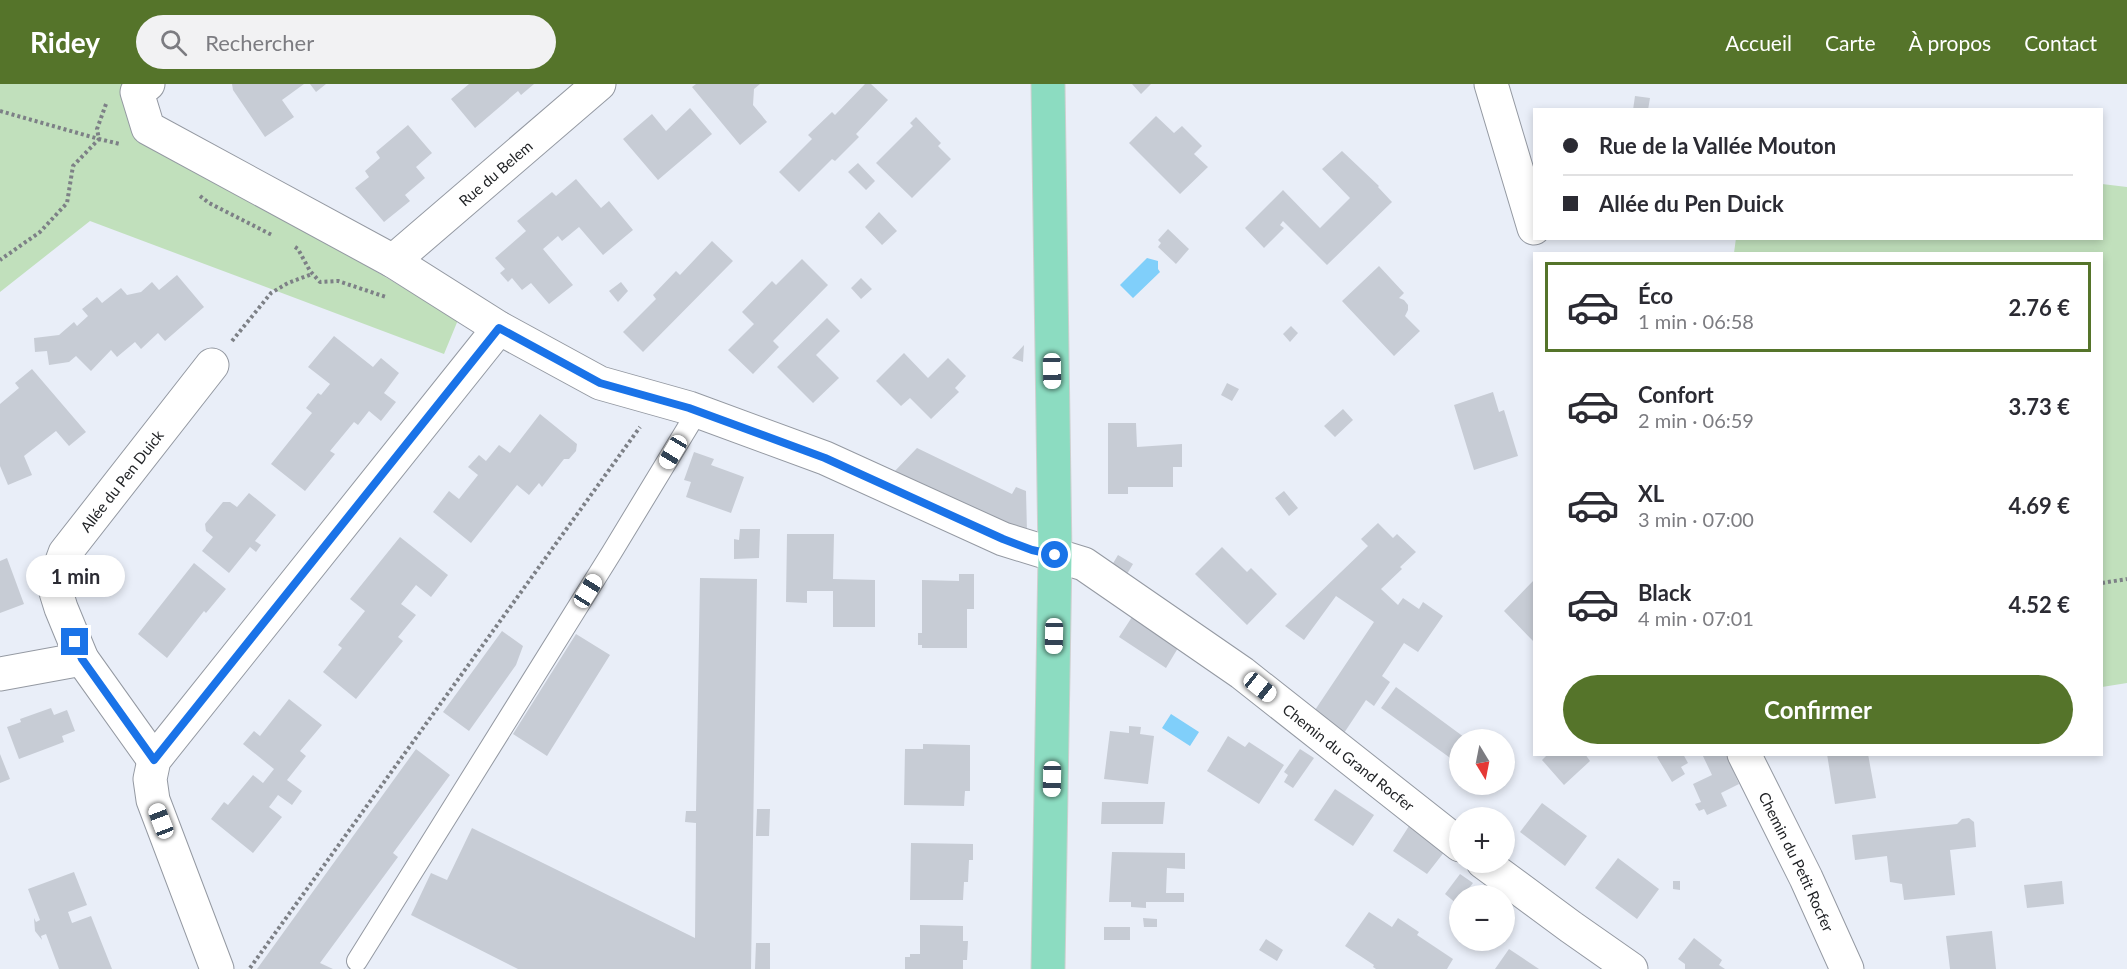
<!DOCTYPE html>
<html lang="fr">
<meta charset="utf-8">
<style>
:root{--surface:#fff;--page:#f2f2f3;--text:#2b2b33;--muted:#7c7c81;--line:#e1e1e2;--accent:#55742a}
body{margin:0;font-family:Lato,sans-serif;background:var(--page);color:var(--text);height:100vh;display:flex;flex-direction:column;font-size:22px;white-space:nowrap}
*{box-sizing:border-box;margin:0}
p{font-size:20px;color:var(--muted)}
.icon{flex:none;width:33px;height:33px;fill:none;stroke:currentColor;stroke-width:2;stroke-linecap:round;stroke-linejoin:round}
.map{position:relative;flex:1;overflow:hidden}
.drawer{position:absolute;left:1533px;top:168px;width:570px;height:504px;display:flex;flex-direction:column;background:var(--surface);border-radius:0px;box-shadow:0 3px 9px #0003}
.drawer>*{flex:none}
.banner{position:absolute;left:1533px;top:24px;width:570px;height:132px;border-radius:0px;box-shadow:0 3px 9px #0003;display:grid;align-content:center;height:132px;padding:0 30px;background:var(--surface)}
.needle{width:39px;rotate:170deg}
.buttons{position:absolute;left:1449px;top:645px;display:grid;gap:12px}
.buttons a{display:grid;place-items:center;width:66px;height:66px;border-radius:50%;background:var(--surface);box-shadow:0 3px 9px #0003;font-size:30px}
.end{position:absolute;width:27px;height:27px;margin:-14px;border:8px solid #1a73e8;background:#fff;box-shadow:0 0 0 3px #fff}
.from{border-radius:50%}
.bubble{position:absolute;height:42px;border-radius:21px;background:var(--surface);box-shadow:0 3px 9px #0003;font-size:20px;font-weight:700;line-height:42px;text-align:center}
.car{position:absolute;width:18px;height:36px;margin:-18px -9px;border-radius:8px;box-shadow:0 0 4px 2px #0007;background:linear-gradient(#fff 24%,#345 0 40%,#fff 0 76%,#345 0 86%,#fff 0)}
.banner b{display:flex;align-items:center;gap:21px;height:57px;font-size:22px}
.banner b+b{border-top:2px solid var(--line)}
.banner i{width:15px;height:15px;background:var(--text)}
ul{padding:10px 0 0;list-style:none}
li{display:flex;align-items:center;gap:18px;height:90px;margin:0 12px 9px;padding:0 18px;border:3px solid transparent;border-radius:0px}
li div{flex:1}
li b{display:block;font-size:22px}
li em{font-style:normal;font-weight:700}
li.active{border-color:var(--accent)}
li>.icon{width:54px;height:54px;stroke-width:1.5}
.button{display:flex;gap:12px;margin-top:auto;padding:12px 30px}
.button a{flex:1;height:69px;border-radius:36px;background:var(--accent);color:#fff;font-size:24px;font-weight:700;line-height:69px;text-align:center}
header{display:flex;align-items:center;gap:36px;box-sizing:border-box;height:84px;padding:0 30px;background:var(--accent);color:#fff}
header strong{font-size:28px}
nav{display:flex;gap:33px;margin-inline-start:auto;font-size:21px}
.search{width:420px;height:54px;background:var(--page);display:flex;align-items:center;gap:15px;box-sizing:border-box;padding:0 21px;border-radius:33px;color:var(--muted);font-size:22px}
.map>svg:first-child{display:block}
.green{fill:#c1e0bc}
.water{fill:#80cffa}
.building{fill:#c7ccd5}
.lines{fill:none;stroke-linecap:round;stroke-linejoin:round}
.service-casing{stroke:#9499a2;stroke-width:22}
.minor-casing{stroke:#9499a2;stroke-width:35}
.primary-casing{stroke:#cecfcf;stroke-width:35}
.path{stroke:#7d8086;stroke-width:4;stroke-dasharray:3 3;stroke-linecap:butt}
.service{stroke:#fff;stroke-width:20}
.minor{stroke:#fff;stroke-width:33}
.primary{stroke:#8cdcc1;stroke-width:33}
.route{stroke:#1a73e8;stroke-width:8}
.labels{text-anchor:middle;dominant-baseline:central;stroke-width:4.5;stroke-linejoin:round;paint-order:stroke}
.street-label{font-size:15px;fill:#212326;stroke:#e9eef8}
</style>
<header>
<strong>Ridey</strong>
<div class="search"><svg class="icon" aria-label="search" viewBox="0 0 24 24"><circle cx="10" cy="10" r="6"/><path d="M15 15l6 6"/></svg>Rechercher</div>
<nav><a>Accueil</a><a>Carte</a><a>À propos</a><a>Contact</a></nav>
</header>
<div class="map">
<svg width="2127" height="885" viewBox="0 0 2127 885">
<rect width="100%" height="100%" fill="#e9eef8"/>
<path class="green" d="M0 0H133L136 45 458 236 444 270 90 137 0 208Z
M2102 100 2127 103V599L2102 603V170L1734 169 1736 154H2102Z"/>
<path class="water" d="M1147 174 1158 177V185L1160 188 1133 214 1120 201Z
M1171 630 1199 648 1190 662 1162 644Z"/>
<path class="building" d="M232 0H304L282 16 294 33 265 53 233 6Z
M310 0H326L316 8Z
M469 0H534L521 11 518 7 475 44 451 15Z
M696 0H760L754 5 753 21 767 38 740 61 692 3Z
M865 0H871L888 16 856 50 859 53 835 77 832 75 799 108 779 88 812 55 808 51 832 28 835 31Z
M1132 0H1151L1141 10Z
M1635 12 1650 14 1648 26H1633Z
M690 24 712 50 658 96 623 55 652 30 666 47Z
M1156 32 1174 49 1182 42 1202 62 1194 70 1208 83 1180 110 1129 59Z
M916 33 941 59 938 62 951 75 912 114 876 79 913 42 910 39Z
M408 41 432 69 416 83 425 94 405 111 410 117 384 138 355 104 369 93 365 87 380 74 376 68Z
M1342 67 1379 102 1378 103 1392 118 1327 181 1283 137 1280 141 1284 144 1264 164 1245 144 1283 106 1320 144 1350 114 1322 85Z
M858 79 875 97 866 106 848 88Z
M576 95 601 124 609 117 633 146 603 171 579 143 562 157 558 152 543 165 573 201 549 220 531 199 522 206 512 194 508 198 500 189 505 185 495 174 526 147 517 137 552 108 556 112Z
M879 128 897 147 882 161 865 143Z
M1168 145 1189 165 1176 180 1158 163 1161 159 1158 156Z
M712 157 733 177 643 268 623 248 656 215 653 211 676 187 680 191Z
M802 175 828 201 773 257 779 263 753 290 728 266 754 240 742 228 772 197 776 201Z
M1379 182 1404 209 1399 214 1404 216 1408 221V226L1405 232 1420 247 1394 272 1342 217Z
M177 191 204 223 165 257 158 249 141 265 135 258 117 273 111 266 91 287 76 272 69 278 49 281 47 267 35 268 34 254 59 251 74 238 77 242 88 232 82 225 97 213 102 219 121 204 127 211 141 208 152 198 159 206Z
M861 194 872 205 861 215 851 204Z
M621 198 628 207 618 218 609 207Z
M827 234 840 247 816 271 839 294 813 319 777 283Z
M1291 242 1298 249 1290 258 1283 250Z
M334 252 373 283 381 274 399 289 384 309 396 318 381 337 369 327 358 341 354 338 330 367 335 370 305 407 271 380 312 329 306 324 318 309 321 311 330 300 308 283Z
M1024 261 1023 278 1012 274Z
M904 269 928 294 948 274 966 292 955 304 959 308 931 335 910 314 901 322 876 297Z
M32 285 86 348 69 362 56 347 24 372 32 391 8 401 0 382V320L19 304 15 299Z
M1227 299 1239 305 1232 317 1221 311Z
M1493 308 1499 328 1504 326 1518 372 1474 386 1454 321Z
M1343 325 1353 336 1335 353 1324 342Z
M540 330 577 360 576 367 569 375H564L542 403 539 399 529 411 517 401 471 459 433 428 449 407 459 415 478 391 468 383 479 371 486 377 499 361 510 369Z
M1108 339H1136L1137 363 1182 360V383H1173V403H1128V410H1108Z
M917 364 1012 410 1016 403 1026 407 1027 448 893 389Z
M694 368 714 375 711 381 744 393 731 429 686 413 691 398 684 396Z
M1284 407 1298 424 1289 432 1275 414Z
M249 409 276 431 255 457 261 461 256 468 250 463 229 489 202 467 213 453 206 447 205 440 223 418H230L237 423Z
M1378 439 1393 454 1397 450 1416 468 1400 483 1402 485 1381 505 1398 521 1403 514 1419 525 1423 518 1443 532 1418 568 1404 559 1382 592 1390 598 1374 622 1366 616 1344 649 1313 629 1374 538 1336 512 1304 556 1285 542 1368 462 1361 455Z
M740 445H760L759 474 734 475V455L739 456Z
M787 450H834L833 495 875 496V543H833V507H807V519L786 518Z
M400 453 448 491 431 513 416 501 401 520 416 531 398 553 403 557 356 615 323 588 342 564 338 561 365 527 350 515Z
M1222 463 1247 488 1251 484 1277 510 1247 541 1195 490Z
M1118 471 1133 480 1124 495 1109 486Z
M7 474 24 520 0 529V477Z
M194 479 226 505 206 529 204 527 167 574 138 550Z
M959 490H974V525H967V564H922V561H918V549H922V496L959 497Z
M700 494 757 495 751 885H518L411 831 431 789 447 796 472 744 695 854 696 739 685 738 686 727H696Z
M1534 496V558L1504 527Z
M1132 533 1178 564 1166 584 1119 553Z
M502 547 523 562 516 581 469 647 443 628Z
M576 550 610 571 547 672 513 650Z
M1396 603 1468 656H1460V681L1381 624Z
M289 615 322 641 300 667 306 672 287 696 302 707 292 721 278 711 269 723 282 733 253 769 211 735 224 718 228 721 253 691 263 699 274 685 243 660 254 647 260 652Z
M51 624 54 631 67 626 75 647 62 652 64 658 19 675 7 643 21 638 20 635Z
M1129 642 1141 643 1140 650 1154 652 1148 700 1104 695 1110 647 1129 649Z
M1228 652 1245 663 1249 658 1284 681 1259 720 1207 687Z
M923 660 970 661V707H965L964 722 904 721 905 665H923Z
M416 665 450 691 393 769 398 773 320 879 333 885H257Z
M1300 665 1314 674 1293 704 1284 698 1288 691 1284 688Z
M0 670 10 695 0 699Z
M1548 670H1585L1590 677 1564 701 1542 676Z
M1662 670H1683L1688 679 1681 683 1685 690 1672 698 1657 673Z
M1702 670H1726L1739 700 1721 709 1727 722 1707 731 1704 725 1699 727 1695 720 1701 718 1693 700 1712 691Z
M1827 670H1868L1876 714 1835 720Z
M1335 705 1374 731 1353 762 1314 736Z
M1102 718H1165L1163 740H1101Z
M1542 719 1587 752 1565 782 1520 748Z
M757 725H770L769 752H756Z
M1969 734 1974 738 1976 763 1950 766 1955 811 1904 816 1902 800 1890 798 1887 772 1855 776 1852 751 1957 740 1962 735Z
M1409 742 1445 767 1427 790 1393 767Z
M911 759 973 760V776H969L968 798H964L963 816H910Z
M1112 768 1185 769V785L1167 784 1166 809H1184V818H1146V824L1131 823V818H1109Z
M1618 774 1659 805 1637 835 1595 804Z
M74 788 87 821 68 828 72 839 91 832 112 885H59L46 850 41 852 42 856 35 847 34 834 36 838 40 836 28 805Z
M1460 790 1473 799 1463 812H1460L1457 820 1445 810Z
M1673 797H1680V806L1673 805Z
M2062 797 2064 820 2027 824 2024 801Z
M1369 828 1392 843 1398 834 1419 848 1417 851 1453 875 1447 885H1376L1373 883 1374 881 1345 862Z
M1143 834 1157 835V843H1144Z
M920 841 963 842V857H968L967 876H963V885H905V873H910V870H920Z
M1104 843H1130V856H1104Z
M1992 847 1996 885H1950L1946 852Z
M1694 854 1722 876 1719 881 1725 885H1685V880L1678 875Z
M1266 855 1283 866 1277 877 1259 866Z
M756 859H770V885H755Z
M1509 865 1539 885H1495Z"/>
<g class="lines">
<g class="service-casing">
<path id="service" d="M357 877 612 468 697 328"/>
</g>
<g class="minor-casing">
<g id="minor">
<path id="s1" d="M148 0 137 8 148 44 393 177 499 244 600 299 689 324 825 374 1003 455 1084 480 1242 589 1460 761"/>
<path d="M1491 0 1534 144"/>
<path id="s2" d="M393 177 599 0"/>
<path d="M0 590 82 575"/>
<path id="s3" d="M1744 670 1806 794 1847 885"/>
<path id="s4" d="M154 676 82 575 61 524 56 508 58 488 65 469 212 281"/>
<path d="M1483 778 1571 843 1631 885"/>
<path d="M217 885 153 716 150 695 154 676 499 244"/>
</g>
</g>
<g class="primary-casing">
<path id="primary" d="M1048 0 1055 471 1048 885"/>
</g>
<path class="path" d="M106 20 97 45 99 55 120 60
M0 27 99 55 73 82 67 119 40 148 0 176
M200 112 209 119 272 151
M295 163 298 165 310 187 320 198 338 197 386 213
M232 257 271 209 288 199 312 190
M2102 499 2127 495
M250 884 640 343"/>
<use href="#service" class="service"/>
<use href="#minor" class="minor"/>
<use href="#primary" class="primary"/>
</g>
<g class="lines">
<path class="route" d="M75 558 82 575 154 676 499 244 600 299 689 324 825 374 1003 455 1032 466 1055 471"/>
</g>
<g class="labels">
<g class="street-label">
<text stroke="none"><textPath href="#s2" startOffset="135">Rue du Belem</textPath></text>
<text stroke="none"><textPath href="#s4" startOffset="328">Allée du Pen Duick</textPath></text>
<text stroke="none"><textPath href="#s1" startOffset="1416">Chemin du Grand Rocfer</textPath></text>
<text stroke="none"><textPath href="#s3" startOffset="120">Chemin du Petit Rocfer</textPath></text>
</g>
</g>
</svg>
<div class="buttons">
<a><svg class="needle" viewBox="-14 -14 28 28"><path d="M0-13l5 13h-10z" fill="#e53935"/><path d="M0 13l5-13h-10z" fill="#7c7c81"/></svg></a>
<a>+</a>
<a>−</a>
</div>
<i class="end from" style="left:1055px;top:471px"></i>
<i class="end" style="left:75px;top:558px"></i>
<div class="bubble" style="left:26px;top:471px;width:99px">1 min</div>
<i class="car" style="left:1052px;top:287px;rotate:179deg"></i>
<i class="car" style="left:673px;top:368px;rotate:211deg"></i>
<i class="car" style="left:588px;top:507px;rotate:32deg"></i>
<i class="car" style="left:1054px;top:552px;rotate:181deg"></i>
<i class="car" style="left:1260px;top:603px;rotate:129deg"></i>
<i class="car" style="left:1052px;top:695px;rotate:181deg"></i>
<i class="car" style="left:161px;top:737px;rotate:339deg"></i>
<div class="banner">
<b><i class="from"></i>Rue de la Vallée Mouton</b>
<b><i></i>Allée du Pen Duick</b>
</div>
<section class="drawer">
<ul>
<li class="active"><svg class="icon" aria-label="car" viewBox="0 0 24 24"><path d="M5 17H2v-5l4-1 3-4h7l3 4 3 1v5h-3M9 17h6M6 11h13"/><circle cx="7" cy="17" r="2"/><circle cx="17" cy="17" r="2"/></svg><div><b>Éco</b><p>1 min · 06:58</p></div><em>2.76 €</em></li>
<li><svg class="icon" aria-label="car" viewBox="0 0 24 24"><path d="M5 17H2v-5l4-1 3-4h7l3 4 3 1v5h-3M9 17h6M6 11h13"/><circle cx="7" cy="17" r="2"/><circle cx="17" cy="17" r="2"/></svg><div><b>Confort</b><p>2 min · 06:59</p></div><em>3.73 €</em></li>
<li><svg class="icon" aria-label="car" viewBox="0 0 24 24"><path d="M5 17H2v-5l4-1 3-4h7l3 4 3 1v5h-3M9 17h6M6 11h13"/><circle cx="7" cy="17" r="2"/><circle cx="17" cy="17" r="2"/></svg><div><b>XL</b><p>3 min · 07:00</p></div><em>4.69 €</em></li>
<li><svg class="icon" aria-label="car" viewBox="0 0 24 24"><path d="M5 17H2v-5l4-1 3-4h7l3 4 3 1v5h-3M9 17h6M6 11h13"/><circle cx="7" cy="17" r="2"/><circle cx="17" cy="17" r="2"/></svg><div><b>Black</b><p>4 min · 07:01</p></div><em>4.52 €</em></li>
</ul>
<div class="button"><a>Confirmer</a></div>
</section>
</div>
